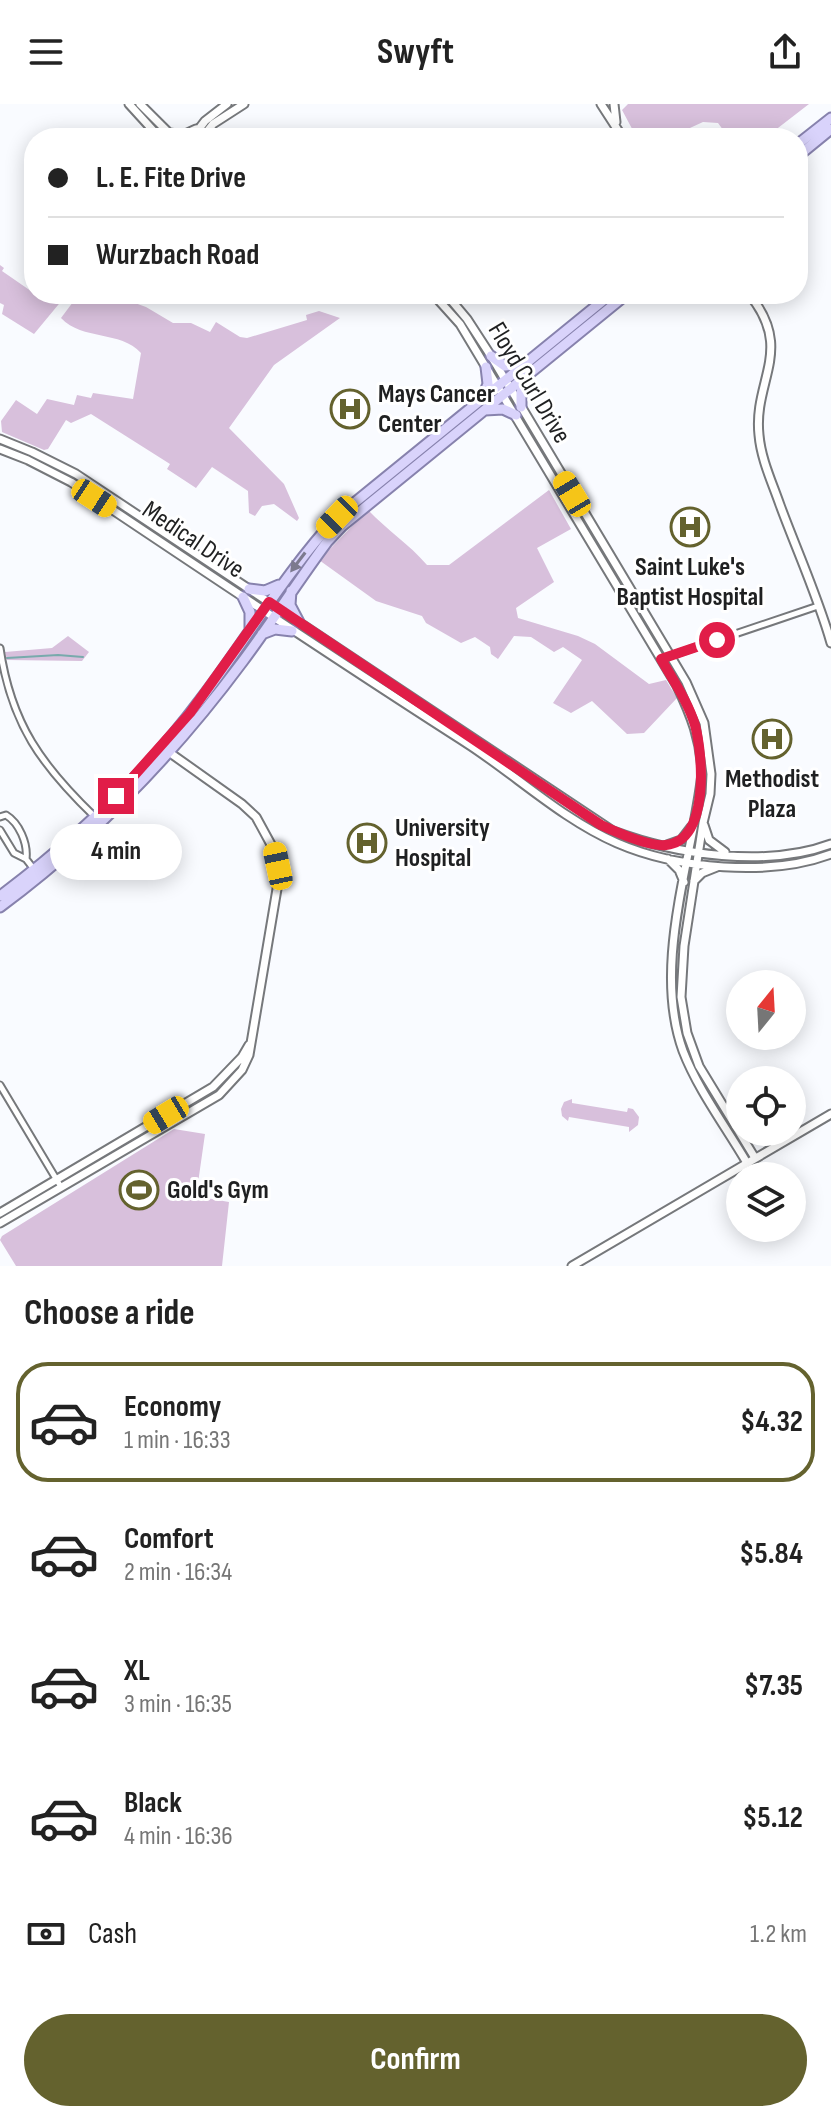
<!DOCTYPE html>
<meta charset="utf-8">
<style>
:root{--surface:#fff;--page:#f6f6f6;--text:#222;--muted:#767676;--line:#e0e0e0;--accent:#64622e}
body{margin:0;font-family:"Sofia Sans Condensed",sans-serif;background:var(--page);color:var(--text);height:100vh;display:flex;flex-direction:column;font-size:30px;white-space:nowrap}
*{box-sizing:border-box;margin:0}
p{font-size:26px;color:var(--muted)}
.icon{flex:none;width:44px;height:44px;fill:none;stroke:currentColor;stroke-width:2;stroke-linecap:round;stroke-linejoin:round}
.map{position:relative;height:1162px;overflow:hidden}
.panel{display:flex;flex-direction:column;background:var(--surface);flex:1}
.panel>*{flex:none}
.top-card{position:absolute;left:24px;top:24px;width:784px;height:176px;border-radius:32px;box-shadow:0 4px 20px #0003;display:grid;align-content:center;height:176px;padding:0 24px;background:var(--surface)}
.needle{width:52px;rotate:18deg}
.controls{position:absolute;left:726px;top:866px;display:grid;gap:16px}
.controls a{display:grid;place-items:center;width:80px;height:80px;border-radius:50%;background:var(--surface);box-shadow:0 4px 20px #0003;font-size:40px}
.end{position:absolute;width:36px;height:36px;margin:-18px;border:10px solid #e11d48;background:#fff;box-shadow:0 0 0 4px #fff}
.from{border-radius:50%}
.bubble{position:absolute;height:56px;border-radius:28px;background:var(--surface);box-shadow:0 4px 20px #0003;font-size:26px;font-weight:700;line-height:56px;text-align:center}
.car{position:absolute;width:24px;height:48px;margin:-24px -12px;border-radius:10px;box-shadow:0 0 6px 2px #0007;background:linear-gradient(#f5c518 24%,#345 0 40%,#f5c518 0 76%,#345 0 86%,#f5c518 0)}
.top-card b{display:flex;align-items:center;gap:28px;height:76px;font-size:30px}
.top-card b+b{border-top:2px solid var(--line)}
.top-card i{width:20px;height:20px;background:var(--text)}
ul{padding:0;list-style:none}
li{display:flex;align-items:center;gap:24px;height:120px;margin:0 16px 12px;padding:0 8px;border:4px solid transparent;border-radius:32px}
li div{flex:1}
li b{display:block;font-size:30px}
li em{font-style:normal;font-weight:700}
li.active{border-color:var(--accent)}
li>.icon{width:72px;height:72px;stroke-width:1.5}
h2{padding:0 24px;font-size:36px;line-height:96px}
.pay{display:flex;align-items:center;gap:20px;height:88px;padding:0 24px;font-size:30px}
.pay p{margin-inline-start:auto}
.action{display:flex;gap:16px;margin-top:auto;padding:16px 24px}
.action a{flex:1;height:92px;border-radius:48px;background:var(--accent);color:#fff;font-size:32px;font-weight:700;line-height:92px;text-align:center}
header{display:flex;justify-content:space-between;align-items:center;height:104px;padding:0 24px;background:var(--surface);font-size:36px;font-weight:700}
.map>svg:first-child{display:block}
.green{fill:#d8c0dc}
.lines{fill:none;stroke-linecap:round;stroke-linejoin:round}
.stream{stroke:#78aaac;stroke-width:2}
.minor-casing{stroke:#76787b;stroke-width:9}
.tertiary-casing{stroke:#76787b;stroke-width:11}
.primary-casing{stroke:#8782ad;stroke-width:13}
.minor{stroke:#fff;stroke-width:5}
.tertiary{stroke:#fff;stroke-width:7}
.primary{stroke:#d9d3fb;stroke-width:9}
.oneway{fill:#7c7a8e}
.route{stroke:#e11d48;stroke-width:10}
.labels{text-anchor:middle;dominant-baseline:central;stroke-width:6;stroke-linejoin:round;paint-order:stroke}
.street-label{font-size:26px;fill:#1f2021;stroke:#fff}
.poi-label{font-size:26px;font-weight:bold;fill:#1f2021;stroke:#fff;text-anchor:start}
</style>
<header><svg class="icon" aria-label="menu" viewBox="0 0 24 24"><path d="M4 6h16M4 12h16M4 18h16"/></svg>Swyft<svg class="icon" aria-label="share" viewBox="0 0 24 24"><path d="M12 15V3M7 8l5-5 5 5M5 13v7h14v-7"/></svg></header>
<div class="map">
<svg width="831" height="1162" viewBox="0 0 831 1162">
<rect width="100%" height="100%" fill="#f9fbff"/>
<path class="green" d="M628 0H809L765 34H729L718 19 703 18 668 34H637L622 6Z
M0 161 4 164 2 167 41 194C49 188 54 190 63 195L34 230 2 210 4 201 0 199Z
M79 190H110L146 203 173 219H191L210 228 216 218 240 233 247 234 307 216 306 211 319 207 340 214 274 261 229 324 284 380 299 414 297 417 274 400 262 402 255 412 249 409 248 387 212 363 196 384 167 365 170 360 91 310 71 319 66 316 48 345 44 346 2 328 1 317 16 296 37 310 47 295 74 301 77 291 91 294 93 289 133 295 141 249C120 226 83 237 61 214Z
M549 386 571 425 537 444 554 478 516 504 518 514 578 532 595 540 649 580 666 576 677 594 644 629 627 630 592 597 571 609 553 599 582 556 563 543 554 548 531 533 514 532 498 555 491 550 490 543 475 533 461 539 426 519 422 512 376 497 319 456 368 406C387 426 409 440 427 461H449Z
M68 532 89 548 82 557 7 556 5 548 52 544Z
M572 995V999L627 1008 628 1004 633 1005 639 1013 638 1021 629 1028V1023L569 1013 568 1017 562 1012 561 1005 564 998Z
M174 1025 205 1030 197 1086 201 1093 229 1098 222 1162H16L0 1136 2 1132Z"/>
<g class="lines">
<path class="stream" d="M7 554 58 551 83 553"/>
<g class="minor-casing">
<path id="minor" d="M0 544C11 620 42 662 95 713
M661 555 818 502
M0 713 6 711C19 719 28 739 26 755
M0 726 14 749 26 755 33 764
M0 981 61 1083"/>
</g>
<g class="tertiary-casing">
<path id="tertiary" d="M129 0 160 34
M140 0 174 34
M601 0 623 34
M614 0 616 18
M170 29 183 31 196 25
M192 34 205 17 227 0
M202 34 213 20 244 0
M433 190 460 220 677 582C691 611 701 637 702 670 692 757 652 861 683 947 698 986 726 1023 747 1059
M446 190 467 215 491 252 686 578 704 619 711 670 710 690 703 719 684 842 681 893 687 929 699 962 755 1054
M749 190C795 246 753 276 759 331 761 355 772 378 780 401 797 447 818 493 831 539
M0 335 32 348 76 370 613 727C677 751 767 764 831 740
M0 345 28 356 71 378C204 467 336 556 471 642 519 674 564 716 617 739 677 765 770 773 831 750
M704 721 709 736 725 748
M667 741 681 736 691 723
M668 755 679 766 684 778
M694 777 702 769 717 763
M0 1109 213 983 242 953 249 941
M0 1119 219 991 242 966 249 951 278 779 274 746 256 713 242 700 166 646
M572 1162 831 1010"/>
</g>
<g class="primary-casing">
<path id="primary" d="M798 40 831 14
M798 52 831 25
M491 252 505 262 523 260
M483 292 488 280 486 263
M521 303V288L527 272
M485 306 503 305 516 311
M249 485 265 487 279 481
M291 487 290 501 299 518
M243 493 250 508V524
M262 530 275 525 292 527
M0 792C75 736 145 670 201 595 247 535 285 469 337 413L611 190
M0 803C93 734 174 650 243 557 272 518 298 477 327 438L342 422 627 190"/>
</g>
<use href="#minor" class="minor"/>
<use href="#tertiary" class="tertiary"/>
<use href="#primary" class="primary"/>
</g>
<defs><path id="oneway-solid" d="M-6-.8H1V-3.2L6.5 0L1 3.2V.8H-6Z" transform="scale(2)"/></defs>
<use class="oneway" href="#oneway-solid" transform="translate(298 458) rotate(127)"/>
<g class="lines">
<path class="route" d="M116 692 190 609 269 498 601 721C616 728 649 743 666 741 710 737 703 651 695 621 688 598 673 576 661 555L717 536"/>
</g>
<defs>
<g id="hospital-ring" transform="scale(2)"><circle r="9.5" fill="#fff" stroke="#64622e" stroke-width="1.5"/><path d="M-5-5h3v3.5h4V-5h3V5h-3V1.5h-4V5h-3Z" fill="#64622e"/></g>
<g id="stadium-ring" transform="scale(2)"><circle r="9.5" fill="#fff" stroke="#64622e" stroke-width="1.5"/><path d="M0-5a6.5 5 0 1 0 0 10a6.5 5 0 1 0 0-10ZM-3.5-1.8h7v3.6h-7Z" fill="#64622e"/></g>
</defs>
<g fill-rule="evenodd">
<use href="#hospital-ring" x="350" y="305"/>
<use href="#hospital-ring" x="690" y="423"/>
<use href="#hospital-ring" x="772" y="635"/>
<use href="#hospital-ring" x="367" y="739"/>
<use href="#stadium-ring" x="139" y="1086"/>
</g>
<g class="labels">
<g class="street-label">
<text transform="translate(529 279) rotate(59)">Floyd Curl Drive</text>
<text transform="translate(193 436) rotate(34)">Medical Drive</text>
</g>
<g class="poi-label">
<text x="378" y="290">Mays Cancer<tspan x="378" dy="30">Center</tspan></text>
<text x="690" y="463" text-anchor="middle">Saint Luke's<tspan x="690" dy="30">Baptist Hospital</tspan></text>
<text x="772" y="675" text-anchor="middle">Methodist<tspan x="772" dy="30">Plaza</tspan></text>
<text x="395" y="724">University<tspan x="395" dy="30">Hospital</tspan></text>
<text x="167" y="1086">Gold's Gym</text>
</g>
</g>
</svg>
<div class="controls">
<a><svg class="needle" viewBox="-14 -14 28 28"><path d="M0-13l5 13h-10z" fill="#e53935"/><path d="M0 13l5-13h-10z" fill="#767676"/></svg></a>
<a><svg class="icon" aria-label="locate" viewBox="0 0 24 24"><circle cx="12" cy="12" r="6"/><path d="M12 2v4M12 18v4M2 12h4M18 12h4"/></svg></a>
<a><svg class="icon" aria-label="layers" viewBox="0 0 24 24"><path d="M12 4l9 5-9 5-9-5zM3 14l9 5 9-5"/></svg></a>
</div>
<i class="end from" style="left:717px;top:536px"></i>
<i class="end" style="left:116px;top:692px"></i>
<div class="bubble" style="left:50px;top:720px;width:132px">4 min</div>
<i class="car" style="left:572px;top:390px;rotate:329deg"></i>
<i class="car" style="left:94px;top:394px;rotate:123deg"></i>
<i class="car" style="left:337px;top:413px;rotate:224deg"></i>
<i class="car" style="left:278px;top:762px;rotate:348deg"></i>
<i class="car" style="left:166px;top:1011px;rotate:239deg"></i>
<div class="top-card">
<b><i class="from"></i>L. E. Fite Drive</b>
<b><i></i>Wurzbach Road</b>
</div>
</div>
<section class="panel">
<h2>Choose a ride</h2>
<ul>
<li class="active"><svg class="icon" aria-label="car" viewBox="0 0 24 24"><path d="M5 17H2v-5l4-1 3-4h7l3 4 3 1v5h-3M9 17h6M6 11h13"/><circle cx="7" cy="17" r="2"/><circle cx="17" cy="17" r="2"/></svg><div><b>Economy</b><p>1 min · 16:33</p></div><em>$4.32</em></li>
<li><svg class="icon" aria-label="car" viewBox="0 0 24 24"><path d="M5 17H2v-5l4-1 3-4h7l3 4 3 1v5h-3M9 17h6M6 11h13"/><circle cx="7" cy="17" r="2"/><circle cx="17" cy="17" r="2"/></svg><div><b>Comfort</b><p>2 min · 16:34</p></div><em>$5.84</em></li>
<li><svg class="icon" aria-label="car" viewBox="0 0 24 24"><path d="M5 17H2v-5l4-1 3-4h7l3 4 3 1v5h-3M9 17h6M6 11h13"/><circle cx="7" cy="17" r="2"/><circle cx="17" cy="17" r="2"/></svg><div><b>XL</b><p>3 min · 16:35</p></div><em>$7.35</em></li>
<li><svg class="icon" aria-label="car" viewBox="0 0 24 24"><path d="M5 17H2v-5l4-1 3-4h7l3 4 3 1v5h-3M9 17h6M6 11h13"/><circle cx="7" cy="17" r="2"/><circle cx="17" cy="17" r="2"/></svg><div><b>Black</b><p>4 min · 16:36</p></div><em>$5.12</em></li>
</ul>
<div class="pay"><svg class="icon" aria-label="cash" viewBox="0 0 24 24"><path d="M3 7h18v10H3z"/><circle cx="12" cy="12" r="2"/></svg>Cash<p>1.2 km</p></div>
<div class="action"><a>Confirm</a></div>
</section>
